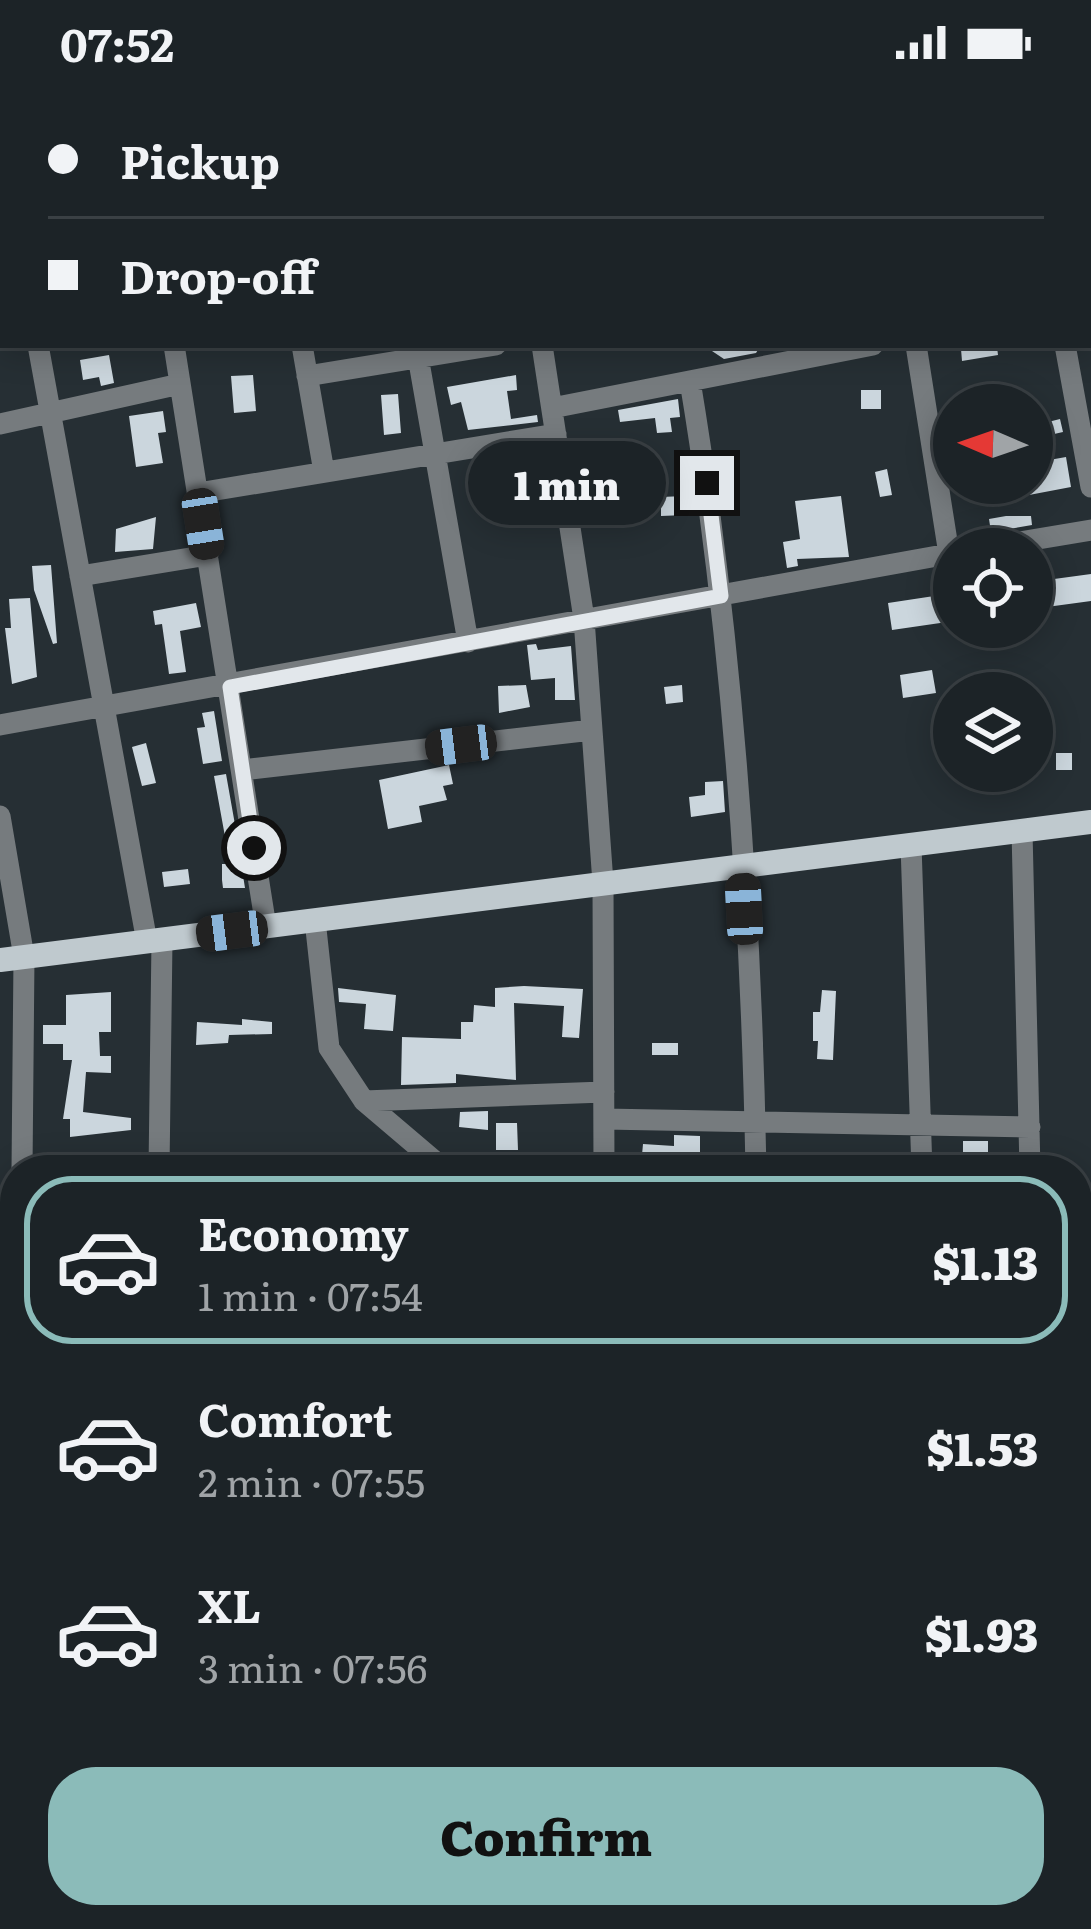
<!DOCTYPE html>
<meta charset="utf-8">
<style>
:root{--surface:#1c2327;--page:#252b2f;--text:#f1f3f6;--muted:#a0a4a7;--line:#3a4044;--accent:#8bbbb9}
body{margin:0;font-family:Literata,serif;background:var(--page);color:var(--text);height:100vh;display:flex;flex-direction:column;font-size:45px;white-space:nowrap}
*{box-sizing:border-box;margin:0}
p{font-size:39px;color:var(--muted)}
.icon{flex:none;width:66px;height:66px;fill:none;stroke:currentColor;stroke-width:2;stroke-linecap:round;stroke-linejoin:round}
.map{position:relative;flex:1;overflow:hidden}
.drawer{position:absolute;left:0px;top:1071px;width:1092px;height:774px;display:flex;flex-direction:column;background:var(--surface);border-radius:48px 48px 0 0;box-shadow:0 6px 30px #0003,0 0 0 3px var(--line)}
.drawer>*{flex:none}
.banner{position:absolute;left:0px;top:0px;width:1092px;height:264px;box-shadow:0 6px 30px #0003,0 0 0 3px var(--line);display:grid;align-content:center;height:264px;padding:0 48px;background:var(--surface)}
.needle{width:78px;rotate:272deg}
.tools{position:absolute;left:933px;top:300px;display:grid;gap:24px}
.tools a{display:grid;place-items:center;width:120px;height:120px;border-radius:50%;background:var(--surface);box-shadow:0 6px 30px #0003,0 0 0 3px var(--line);font-size:60px}
.end{position:absolute;width:54px;height:54px;margin:-27px;border:15px solid #e2e7eb;background:#111;box-shadow:0 0 0 6px #111}
.from{border-radius:50%}
.bubble{position:absolute;height:84px;border-radius:42px;background:var(--surface);box-shadow:0 6px 30px #0003,0 0 0 3px var(--line);font-size:39px;font-weight:800;line-height:84px;text-align:center}
.car{position:absolute;width:36px;height:72px;margin:-36px -18px;border-radius:15px;box-shadow:0 0 9px 3px #0007;background:linear-gradient(#222 24%,#8ab4d8 0 40%,#222 0 76%,#8ab4d8 0 86%,#222 0)}
.banner b{display:flex;align-items:center;gap:42px;height:114px;font-size:45px}
.banner b+b{border-top:3px solid var(--line)}
.banner i{width:30px;height:30px;background:var(--text)}
ul{padding:21px 0 0;list-style:none}
li{display:flex;align-items:center;gap:36px;height:168px;margin:0 24px 18px;padding:0 24px;border:6px solid transparent;border-radius:48px}
li div{flex:1}
li b{display:block;font-size:45px}
li em{font-style:normal;font-weight:800}
li.current{border-color:var(--accent)}
li>.icon{width:108px;height:108px;stroke-width:1.5}
.button{display:flex;gap:24px;margin-top:auto;padding:24px 48px}
.button a{flex:1;height:138px;border-radius:48px;background:var(--accent);color:#111;font-size:48px;font-weight:800;line-height:138px;text-align:center}
.status{display:flex;justify-content:space-between;align-items:center;height:84px;padding:0 60px;background:var(--surface);direction:ltr}
.status svg{height:33px;fill:currentColor}
.map>svg:first-child{display:block}
.building{fill:#cbd6dd}
.lines{fill:none;stroke-linecap:round;stroke-linejoin:round}
.minor{stroke:#767b7e;stroke-width:21}
.major{stroke:#bfc9ce;stroke-width:24}
.route{stroke:#e2e7eb;stroke-width:15}
</style>
<div class="status"><b>07:52</b><svg viewBox="0 0 49 12"><path d="M0 12V9h3v3zM5 12V6h3v6zM10 12V3h3v9zM15 12V0h3v12zM26 1h20v11H26zM47 4h2v5h-2z"/></svg></div>
<div class="map">
<svg width="1091" height="1845" viewBox="0 0 1091 1845">
<rect width="100%" height="100%" fill="#262f34"/>
<path class="building" d="M703 261H761L756 269 724 275Z
M997 263 998 271 962 277 961 265Z
M109 271 114 299 101 302 99 293 83 296 80 276Z
M253 291 256 327 234 329 231 292Z
M516 291 517 306 507 307 511 335 537 331 538 338 468 346 461 318 451 321 447 303Z
M861 306H881V325H861Z
M398 310 401 349 384 351 381 311Z
M678 315 680 333 670 334 672 348 657 349 655 334 620 338 618 326Z
M163 327 166 348 158 349 163 379 136 383 129 332Z
M1060 335 1063 348 1032 355V342Z
M1066 373 1071 403 1029 411 1032 379Z
M887 385 892 411 880 413 875 388Z
M685 412V431L661 432V413Z
M841 412 849 473 797 475 798 482 787 484 783 458 800 455 795 417Z
M1006 432H1031L1032 441 991 448 989 435Z
M156 433 153 465 115 468 116 445Z
M51 481 57 559 53 560 34 506 32 482Z
M1091 490V517L1032 525V498Z
M954 509V537L892 546 888 519Z
M30 514 37 593 12 600 5 544H11L9 515Z
M196 519 201 543 180 547 186 588 169 590 162 540 155 541 153 527Z
M536 560 538 566 571 562 575 616H555V594L531 596 527 561Z
M932 586 936 609 903 614 900 591Z
M526 601 530 623 499 629 498 602Z
M682 601 683 618 666 620 664 603Z
M214 627 222 677 203 680 197 644 205 643 202 629Z
M146 659 156 699 142 702 132 663Z
M1056 669H1072V686H1056Z
M449 681 453 700 443 702 447 716 419 722 422 738 388 745 379 696Z
M226 690 234 735 245 804H223L222 796V780H230L214 692Z
M723 697 725 728 691 733 689 713 705 711V698Z
M188 785 190 800 164 803 162 788Z
M524 902 583 905 579 954 562 953 564 922 514 919 516 996 456 990V999L401 1001 402 953 461 955V938H473L474 921 495 923V904Z
M338 904 396 911 393 947 364 945 366 920 339 918Z
M822 906 836 907 833 976 817 975 818 957H813V928H820Z
M111 908V948H99L100 972H111V989L86 988 83 1028 131 1034V1046L70 1053V1035H63L72 976H63V960H43V941H66V911Z
M242 935 272 938V950L229 951 228 959 196 961 197 938 242 941Z
M652 959H678V971H652Z
M488 1027V1046L459 1043 460 1028Z
M496 1039H517L518 1066H496Z
M674 1051 700 1052V1086H671L672 1073 642 1071 643 1060 674 1062Z
M963 1057H988V1081H963Z
M411 1830H431V1845H410Z
M509 1830H556V1844L509 1845Z
M638 1830H703L702 1843 637 1845Z"/>
<g class="lines">
<path class="minor" d="M130 0V3
M390 0 391 3
M647 0 648 3
M875 0V3
M164 3 180 0
M993 3 1011 0
M0 36 3 35
M0 55 3 70
M0 153 3 152
M1089 220H1091
M38 261 147 858
M174 261 266 843
M302 261 324 388
M416 261 468 558
M542 261 584 535 603 799 604 1086
M916 261 949 470
M1065 261 1091 403
M307 292 496 261
M690 297C733 556 751 823 756 1086
M552 324 873 261
M0 340 180 300
M198 409 556 350
M979 465 1091 446
M80 492 208 471
M0 641 954 469
M242 686 592 646
M0 732 24 873 22 1086
M1022 747 1030 1086
M911 761 922 1086
M315 836 329 964 364 1017 444 1085
M364 1017 604 1008
M604 1035 1030 1043
M159 1079 604 1082
M159 1086 162 856
M0 1125 15 1126
M0 1236H15
M0 1345 15 1344
M1077 1594H1091
M0 1609H15
M23 1830V1845
M592 1830V1845
M731 1830V1845
M809 1830V1845
M918 1830V1845
M148 1845V1830
M286 1845V1830
M375 1845V1830
M472 1845V1830
M1029 1845V1830"/>
<path class="major" d="M0 876 1091 738"/>
</g>
<g class="lines">
<path class="route" d="M254 764 230 603 721 512 707 399"/>
</g>
</svg>
<div class="tools">
<a><svg class="needle" viewBox="-14 -14 28 28"><path d="M0-13l5 13h-10z" fill="#e53935"/><path d="M0 13l5-13h-10z" fill="#a0a4a7"/></svg></a>
<a><svg class="icon" aria-label="locate" viewBox="0 0 24 24"><circle cx="12" cy="12" r="6"/><path d="M12 2v4M12 18v4M2 12h4M18 12h4"/></svg></a>
<a><svg class="icon" aria-label="layers" viewBox="0 0 24 24"><path d="M12 4l9 5-9 5-9-5zM3 14l9 5 9-5"/></svg></a>
</div>
<i class="end from" style="left:254px;top:764px"></i>
<i class="end" style="left:707px;top:399px"></i>
<div class="bubble" style="left:468px;top:357px;width:198px">1 min</div>
<i class="car" style="left:203px;top:440px;rotate:171deg"></i>
<i class="car" style="left:461px;top:661px;rotate:263deg"></i>
<i class="car" style="left:744px;top:825px;rotate:357deg"></i>
<i class="car" style="left:232px;top:847px;rotate:263deg"></i>
<div class="banner">
<b><i class="from"></i>Pickup</b>
<b><i></i>Drop-off</b>
</div>
<section class="drawer">
<ul>
<li class="current"><svg class="icon" aria-label="car" viewBox="0 0 24 24"><path d="M5 17H2v-5l4-1 3-4h7l3 4 3 1v5h-3M9 17h6M6 11h13"/><circle cx="7" cy="17" r="2"/><circle cx="17" cy="17" r="2"/></svg><div><b>Economy</b><p>1 min · 07:54</p></div><em>$1.13</em></li>
<li><svg class="icon" aria-label="car" viewBox="0 0 24 24"><path d="M5 17H2v-5l4-1 3-4h7l3 4 3 1v5h-3M9 17h6M6 11h13"/><circle cx="7" cy="17" r="2"/><circle cx="17" cy="17" r="2"/></svg><div><b>Comfort</b><p>2 min · 07:55</p></div><em>$1.53</em></li>
<li><svg class="icon" aria-label="car" viewBox="0 0 24 24"><path d="M5 17H2v-5l4-1 3-4h7l3 4 3 1v5h-3M9 17h6M6 11h13"/><circle cx="7" cy="17" r="2"/><circle cx="17" cy="17" r="2"/></svg><div><b>XL</b><p>3 min · 07:56</p></div><em>$1.93</em></li>
</ul>
<div class="button"><a>Confirm</a></div>
</section>
</div>
